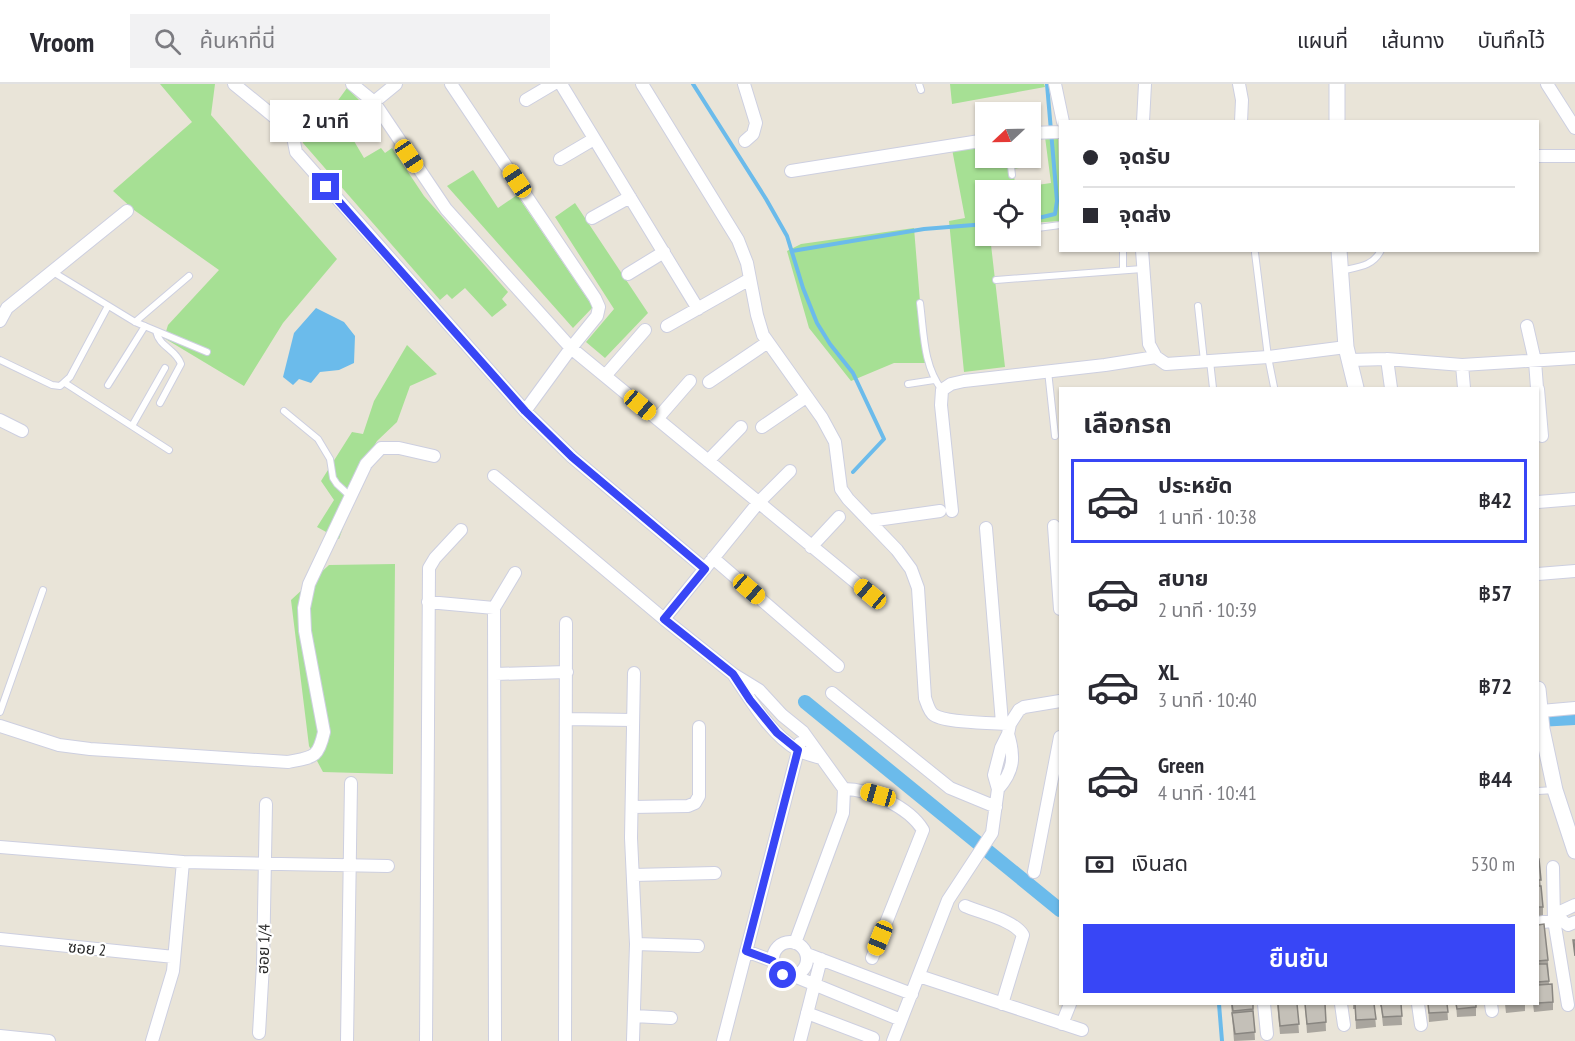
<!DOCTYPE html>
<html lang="th">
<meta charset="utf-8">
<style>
:root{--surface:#fff;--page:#f2f2f3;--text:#2b2b33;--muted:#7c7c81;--line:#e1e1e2;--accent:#3846f6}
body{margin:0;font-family:"PT Sans Narrow","Noto Sans Thai",sans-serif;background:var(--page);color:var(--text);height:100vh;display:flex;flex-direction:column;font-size:22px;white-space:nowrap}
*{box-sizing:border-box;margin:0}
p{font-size:20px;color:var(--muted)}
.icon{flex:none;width:33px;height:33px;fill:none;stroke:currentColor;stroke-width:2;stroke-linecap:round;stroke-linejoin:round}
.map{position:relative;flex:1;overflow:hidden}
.side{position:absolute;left:1059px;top:303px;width:480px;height:618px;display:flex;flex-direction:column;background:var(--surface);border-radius:0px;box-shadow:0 2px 4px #0004}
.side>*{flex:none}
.banner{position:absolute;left:1059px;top:36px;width:480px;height:132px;border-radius:0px;box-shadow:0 2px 4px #0004;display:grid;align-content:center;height:132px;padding:0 24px;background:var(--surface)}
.needle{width:39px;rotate:248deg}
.fabs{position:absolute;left:975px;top:18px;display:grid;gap:12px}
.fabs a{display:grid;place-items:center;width:66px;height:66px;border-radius:0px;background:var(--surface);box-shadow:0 2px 4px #0004;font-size:30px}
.end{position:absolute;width:27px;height:27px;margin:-14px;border:8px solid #3846f6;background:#fff;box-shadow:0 0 0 3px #fff}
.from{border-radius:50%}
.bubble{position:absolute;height:42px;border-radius:0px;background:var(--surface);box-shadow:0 2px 4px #0004;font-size:20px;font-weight:600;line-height:42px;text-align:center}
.car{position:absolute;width:18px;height:36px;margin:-18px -9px;border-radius:8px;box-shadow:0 0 4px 2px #0007;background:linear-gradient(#f5c518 24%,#345 0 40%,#f5c518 0 76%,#345 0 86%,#f5c518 0)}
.banner b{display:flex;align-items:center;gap:21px;height:57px;font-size:22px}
.banner b+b{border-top:2px solid var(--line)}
.banner i{width:15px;height:15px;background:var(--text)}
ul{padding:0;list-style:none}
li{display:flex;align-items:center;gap:18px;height:84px;margin:0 12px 9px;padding:0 12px;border:3px solid transparent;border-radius:0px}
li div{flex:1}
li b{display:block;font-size:22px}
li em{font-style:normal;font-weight:600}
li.selected{border-color:var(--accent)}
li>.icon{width:54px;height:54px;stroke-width:1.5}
h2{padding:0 24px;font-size:27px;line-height:72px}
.pay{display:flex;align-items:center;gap:15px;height:66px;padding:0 24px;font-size:22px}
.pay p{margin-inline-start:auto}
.primary-button{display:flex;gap:12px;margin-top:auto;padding:12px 24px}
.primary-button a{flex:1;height:69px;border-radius:0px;background:var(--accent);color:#fff;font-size:24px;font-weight:600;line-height:69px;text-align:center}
header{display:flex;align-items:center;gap:36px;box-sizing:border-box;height:84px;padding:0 30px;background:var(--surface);border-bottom:2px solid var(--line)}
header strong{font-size:28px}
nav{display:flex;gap:33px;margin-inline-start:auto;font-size:21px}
.search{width:420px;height:54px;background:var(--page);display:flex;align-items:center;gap:15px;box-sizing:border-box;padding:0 21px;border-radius:0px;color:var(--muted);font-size:22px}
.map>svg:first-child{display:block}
.green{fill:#a6e094}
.water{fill:#6bbbeb}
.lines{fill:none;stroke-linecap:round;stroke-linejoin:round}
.stream{stroke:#6bbbeb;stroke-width:4}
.canal{stroke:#6bbbeb;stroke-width:14}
.service-casing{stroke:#cdcfe0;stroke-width:8}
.minor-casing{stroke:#cdcfe0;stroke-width:14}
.tertiary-casing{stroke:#cdcfe0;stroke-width:17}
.service{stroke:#fff;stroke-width:6}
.minor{stroke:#fff;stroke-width:12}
.tertiary{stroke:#fff;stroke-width:15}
.wall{fill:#a9a59e}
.building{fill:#c4c0b8;stroke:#898681;stroke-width:1.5}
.route{stroke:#3846f6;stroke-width:8}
.labels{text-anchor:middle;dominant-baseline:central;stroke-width:4.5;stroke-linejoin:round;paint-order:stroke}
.street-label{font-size:16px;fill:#272727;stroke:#fff}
</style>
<header>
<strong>Vroom</strong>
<div class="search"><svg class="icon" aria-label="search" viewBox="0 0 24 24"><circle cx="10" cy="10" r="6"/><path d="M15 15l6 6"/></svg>ค้นหาที่นี่</div>
<nav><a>แผนที่</a><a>เส้นทาง</a><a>บันทึกไว้</a></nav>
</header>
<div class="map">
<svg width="1575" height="957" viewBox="0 0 1575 957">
<rect width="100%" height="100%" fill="#e9e4d8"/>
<path class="green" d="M160 0H215L211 31 337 175 283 239 244 302 164 254 168 241 219 186 134 126 113 107 192 38Z
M950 0H1044L1045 3 952 20Z
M347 4 363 20 341 35 364 74 381 64 385 69 392 64 424 112 508 208 502 215 507 221 492 233 465 204 452 215 447 210 440 216 303 59 301 45 322 20 331 26Z
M1058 52 1060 137 1031 139V123L1037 122V101L1051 99 1045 53Z
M985 59 986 74H1030L1031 82 1013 85 1016 106H986V152H990L1005 283 964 288 949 137 965 134 952 65Z
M473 86 498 124 517 111 593 223 573 244 447 102Z
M575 119 648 229 605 274 586 258 614 225 555 133Z
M914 144 925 279H894L851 297 809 244 787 167 801 160Z
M407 261 437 290 410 302 397 338 377 357 356 393 349 427 339 455 317 443 334 416 321 397 352 348 363 350 374 317Z
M395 480 393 690 323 688 309 662 291 516 329 481Z"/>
<path class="water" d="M316 224 344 238 355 252 354 279 339 286 320 288 311 299 299 295 293 301 283 293 294 249Z"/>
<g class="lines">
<path class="stream" d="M693 0 766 115 787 152 803 204 817 239 830 260 853 289 884 355 853 388
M1030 136 1055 130 1057 117 1047 0
M792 167 924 145 986 140
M1219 920 1222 957"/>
<path class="canal" d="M805 618 1060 826
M1538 636 1575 634"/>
<g class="service-casing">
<path id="service" d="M919 0 921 6
M1034 49 1036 79
M1010 74 1012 91
M1030 145 1060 141
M1255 169 1268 273 1274 303
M1123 186V166
M1340 187C1357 183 1373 183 1381 166
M53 188 135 238 207 268
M996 196 1142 185
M920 219C924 249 923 281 942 306
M1198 222 1204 277
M135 238 189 192
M156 247C159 263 176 265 181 280L160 319
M0 276 52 301 60 302 70 293 108 222
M1210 277 1213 304
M1048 287 1055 352
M65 299 169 366
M908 300 934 296
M108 301 145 242
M284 327 318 355 330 375 333 394 337 400 350 412
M132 342 165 284
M0 628 43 506
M1538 707 1555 706"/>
</g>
<g class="minor-casing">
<path id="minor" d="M234 0 289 45 293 53 296 68 525 327 572 373 705 485
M352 0 374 18 446 125 571 264 870 510
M451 0 595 214 599 223 597 232 571 264 525 327
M561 0 698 225
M642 0 738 156 747 179 757 231 763 251 822 334 835 358 841 405 848 415 897 466 911 485 918 504 925 614C927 619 929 628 934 631 946 639 994 639 1010 640
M744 0 756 39 753 50 745 57
M1055 0 1063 38
M1239 0 1242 16 1241 38
M1547 0 1575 44
M526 16 553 0
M374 18 396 0
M1143 38 1145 0
M1030 49 1060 48
M1538 72H1575
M560 75 594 55
M791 87 986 56
M592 134 630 113
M1142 166 1149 260 1156 273 1166 280 1268 273 1346 263
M628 190 664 168
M0 237 7 224 127 127
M667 242 750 195
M1527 242 1535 277 1537 304
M1387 275 1391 304
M1350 276 1387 275 1462 281 1575 274
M1462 281 1464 304
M605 292 645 246
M709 298 768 258
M1538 305 1542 352
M657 335 690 297
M0 336 22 347
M762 343 806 313
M708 377 741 343
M494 392 664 535 733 590
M1538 418 1575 415
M952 427 941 321 942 306 951 300 964 297 1105 281 1156 273
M869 437 940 427
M1054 442 1060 525
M986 444 1002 639
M811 463 839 433
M713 474 838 582
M1538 490 1575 487
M428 518 494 524
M664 535 758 419 790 387
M495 590 567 588
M832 609 950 704 996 723
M1541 627 1575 624
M567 635 633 636
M0 642 59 661 90 665 288 678C313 673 318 675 324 648L305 547 304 524 309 500 366 380 381 364H399L434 372
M844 705C870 705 909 723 923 746L872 874
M998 705C1014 687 1015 673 1008 650
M632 723 688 722 695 719 699 712V643
M0 763 183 778 388 782
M1553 783 1554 836 1568 921
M1034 788 1060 653
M633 791 715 789
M965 822C981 829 1014 836 1023 851L1002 920
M1560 835 1562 827 1575 821
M1538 839 1560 835 1568 841 1575 838
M0 855 174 873
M773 875a17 17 0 1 1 34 0a17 17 0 1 1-34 0Z
M795 859 843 729 844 705 803 648 782 631 759 606 733 590C751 616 770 650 798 666 805 670 814 672 821 674
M636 860 698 862
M746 867 773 877
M807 870 912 910
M794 892 901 936
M919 892 1082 946
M1264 920 1267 950
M1341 920 1344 941
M1418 920 1421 941
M1491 920 1492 927
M807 929 873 954
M634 932 671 934
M1062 940 1070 920
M259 949 263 881 266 720
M0 952 49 957
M152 957 173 887 183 778
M347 957 351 699
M426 957 429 484 435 474 461 446
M495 957 494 524 515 489
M565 957 566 539
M633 957 636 860 631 754 634 589
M723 957 800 659
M800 957 821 875
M893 957 948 816 992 749 998 705 994 691 1001 664 1008 650 1010 640 1019 626 1024 623 1060 617"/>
</g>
<g class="tertiary-casing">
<path id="tertiary" d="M1337 0V38
M1339 166 1346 263 1356 304
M1538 605 1542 645 1555 706 1575 767"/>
</g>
<use href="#service" class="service"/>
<use href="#minor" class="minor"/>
<use href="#tertiary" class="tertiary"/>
</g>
<path class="wall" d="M1538 775 1543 823V831L1538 832Z
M1538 841 1548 876 1549 900 1553 918V926L1534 928 1533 920H1538Z
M1231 920H1253L1255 956 1234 957Z
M1277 920H1297L1299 949 1280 950Z
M1305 920H1325L1326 947 1307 949Z
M1353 920H1374L1376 943 1356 945 1355 925H1353Z
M1380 920H1401L1402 941 1383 942 1381 922 1380 923Z
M1428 920H1447L1448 936 1429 938Z
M1456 920H1476V932L1457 933Z
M1505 920H1525V927L1506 929Z"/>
<path class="building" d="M1538 775H1539L1541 796H1538Z
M1538 802H1541L1543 823H1538Z
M1544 840 1548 876 1538 877V841Z
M1573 856H1575V872Z
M1538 880H1547L1549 897 1538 898Z
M1552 900 1553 918 1538 919V901Z
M1232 920H1253V925L1233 927Z
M1278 920H1297L1299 940 1280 942Z
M1305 920H1325L1326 938 1307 940Z
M1355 920H1374L1376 935 1356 936Z
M1381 920H1401L1402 932 1383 933Z
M1428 920H1447L1448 928 1429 929Z
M1456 920H1476V923L1457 925Z
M1253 927 1255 948 1235 950 1232 929Z"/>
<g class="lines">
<path class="route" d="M326 103 525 327 572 373 705 485 664 535 733 590 750 616 777 649 798 666 746 867 773 877 775 883 783 891"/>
</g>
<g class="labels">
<g class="street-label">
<text transform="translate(87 864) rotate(6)">ซอย 2</text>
<text transform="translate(263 865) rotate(-88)">ฮอย 1/4</text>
</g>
</g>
</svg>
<div class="fabs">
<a><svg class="needle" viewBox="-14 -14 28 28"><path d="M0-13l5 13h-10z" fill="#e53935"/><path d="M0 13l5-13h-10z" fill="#7c7c81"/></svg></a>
<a><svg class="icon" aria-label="locate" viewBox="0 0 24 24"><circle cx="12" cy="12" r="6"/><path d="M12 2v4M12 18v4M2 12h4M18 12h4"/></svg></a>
</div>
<i class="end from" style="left:783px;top:891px"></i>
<i class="end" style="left:326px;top:103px"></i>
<div class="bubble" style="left:270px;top:16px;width:111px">2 นาที</div>
<i class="car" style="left:409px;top:72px;rotate:146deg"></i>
<i class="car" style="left:517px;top:97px;rotate:326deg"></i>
<i class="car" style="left:640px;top:321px;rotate:130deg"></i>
<i class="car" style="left:749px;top:505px;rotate:131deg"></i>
<i class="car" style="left:870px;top:510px;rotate:310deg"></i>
<i class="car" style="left:878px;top:711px;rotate:286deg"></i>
<i class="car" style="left:880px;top:854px;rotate:202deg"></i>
<div class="banner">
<b><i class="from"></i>จุดรับ</b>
<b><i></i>จุดส่ง</b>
</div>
<section class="side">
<h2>เลือกรถ</h2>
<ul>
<li class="selected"><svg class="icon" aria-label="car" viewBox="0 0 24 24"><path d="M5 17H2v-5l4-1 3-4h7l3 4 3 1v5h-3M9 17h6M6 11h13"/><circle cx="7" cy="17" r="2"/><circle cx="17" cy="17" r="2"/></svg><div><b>ประหยัด</b><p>1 นาที · 10:38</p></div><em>฿42</em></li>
<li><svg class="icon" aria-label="car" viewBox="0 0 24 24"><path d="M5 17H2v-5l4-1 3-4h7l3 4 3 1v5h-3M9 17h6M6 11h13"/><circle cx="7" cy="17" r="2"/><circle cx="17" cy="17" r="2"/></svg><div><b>สบาย</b><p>2 นาที · 10:39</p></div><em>฿57</em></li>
<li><svg class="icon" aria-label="car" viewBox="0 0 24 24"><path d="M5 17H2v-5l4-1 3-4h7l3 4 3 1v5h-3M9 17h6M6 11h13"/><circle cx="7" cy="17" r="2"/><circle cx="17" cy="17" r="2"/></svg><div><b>XL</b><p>3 นาที · 10:40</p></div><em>฿72</em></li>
<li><svg class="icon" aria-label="car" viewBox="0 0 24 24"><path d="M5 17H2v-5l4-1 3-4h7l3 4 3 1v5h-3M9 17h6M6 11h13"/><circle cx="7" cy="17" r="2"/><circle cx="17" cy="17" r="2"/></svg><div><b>Green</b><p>4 นาที · 10:41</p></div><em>฿44</em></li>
</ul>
<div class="pay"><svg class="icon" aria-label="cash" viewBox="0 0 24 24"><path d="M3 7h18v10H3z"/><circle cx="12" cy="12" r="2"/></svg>เงินสด<p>530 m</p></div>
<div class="primary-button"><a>ยืนยัน</a></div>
</section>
</div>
